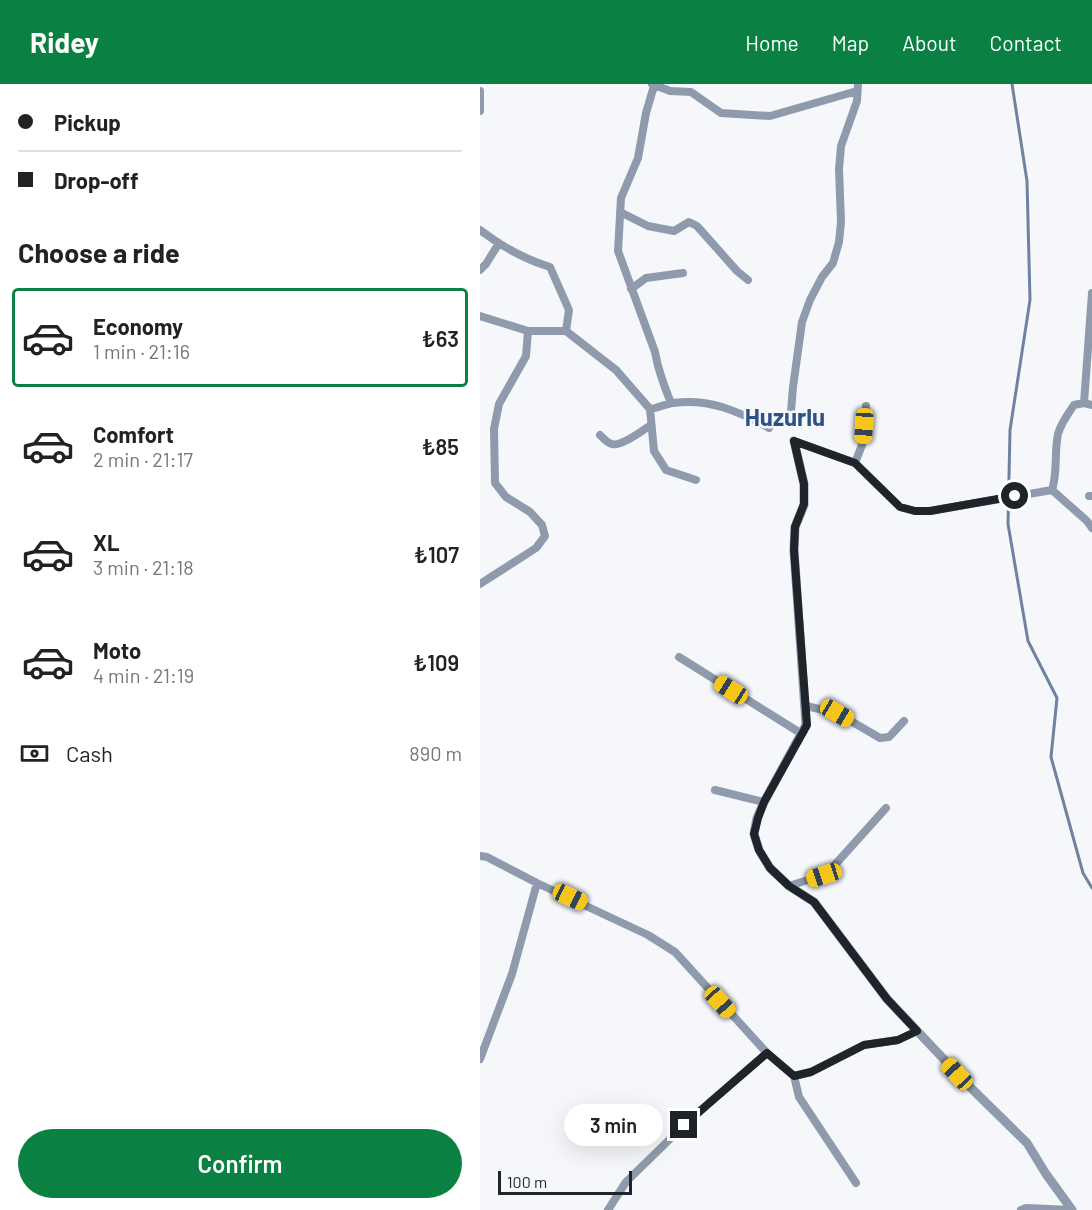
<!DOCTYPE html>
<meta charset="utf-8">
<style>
:root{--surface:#fff;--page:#f6f6f6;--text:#222;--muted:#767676;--line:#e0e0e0;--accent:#0b8043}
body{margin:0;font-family:Barlow,sans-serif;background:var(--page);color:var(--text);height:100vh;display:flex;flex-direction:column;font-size:22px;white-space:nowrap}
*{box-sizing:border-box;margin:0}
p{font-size:20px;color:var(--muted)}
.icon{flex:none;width:33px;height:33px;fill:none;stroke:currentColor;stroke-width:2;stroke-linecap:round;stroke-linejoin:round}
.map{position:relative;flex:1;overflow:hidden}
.sheet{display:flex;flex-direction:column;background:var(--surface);width:480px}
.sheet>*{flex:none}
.top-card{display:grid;align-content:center;height:132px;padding:0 18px;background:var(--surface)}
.scale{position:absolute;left:18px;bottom:15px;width:134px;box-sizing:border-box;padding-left:6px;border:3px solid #1f242b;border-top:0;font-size:16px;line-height:21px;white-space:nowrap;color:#1f242b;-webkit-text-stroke:4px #f5f7fb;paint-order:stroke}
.end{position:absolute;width:27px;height:27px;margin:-14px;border:8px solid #1f242b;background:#fff;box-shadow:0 0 0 3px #fff}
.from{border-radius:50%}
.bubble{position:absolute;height:42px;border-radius:21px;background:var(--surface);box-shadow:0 6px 24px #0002;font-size:20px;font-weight:600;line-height:42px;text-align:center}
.car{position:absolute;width:18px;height:36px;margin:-18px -9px;border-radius:8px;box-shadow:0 0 4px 2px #0007;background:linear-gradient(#f5c518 24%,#345 0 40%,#f5c518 0 76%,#345 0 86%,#f5c518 0)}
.top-card b{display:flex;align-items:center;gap:21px;height:57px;font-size:22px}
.top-card b+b{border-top:2px solid var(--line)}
.top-card i{width:15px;height:15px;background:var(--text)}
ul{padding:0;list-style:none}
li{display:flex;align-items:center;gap:18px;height:99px;margin:0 12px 9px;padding:0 6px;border:3px solid transparent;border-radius:6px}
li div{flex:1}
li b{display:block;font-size:22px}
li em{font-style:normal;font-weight:600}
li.selected{border-color:var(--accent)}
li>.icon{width:54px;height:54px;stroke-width:1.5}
h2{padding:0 18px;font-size:27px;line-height:72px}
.pay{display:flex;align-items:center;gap:15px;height:66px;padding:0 18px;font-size:22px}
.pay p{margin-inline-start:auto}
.button{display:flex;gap:12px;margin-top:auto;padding:12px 18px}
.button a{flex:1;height:69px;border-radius:36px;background:var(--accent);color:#fff;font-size:24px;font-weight:600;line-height:69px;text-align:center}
header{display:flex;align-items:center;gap:36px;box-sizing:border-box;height:84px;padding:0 30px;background:var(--accent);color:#fff}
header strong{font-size:28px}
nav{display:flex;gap:33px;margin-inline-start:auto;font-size:21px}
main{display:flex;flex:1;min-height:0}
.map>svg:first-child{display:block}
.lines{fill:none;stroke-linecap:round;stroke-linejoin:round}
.stream{stroke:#6f829f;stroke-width:3}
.minor{stroke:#8f9bac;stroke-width:8}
.tertiary{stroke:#8f9bac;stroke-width:9}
.route{stroke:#1f242b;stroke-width:8}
.labels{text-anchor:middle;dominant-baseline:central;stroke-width:5;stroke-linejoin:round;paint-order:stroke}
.quarter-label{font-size:24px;font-weight:bold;fill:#2c5187;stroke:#f5f7fb}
</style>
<header>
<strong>Ridey</strong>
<nav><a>Home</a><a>Map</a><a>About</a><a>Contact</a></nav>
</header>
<main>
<section class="sheet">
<div class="top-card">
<b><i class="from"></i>Pickup</b>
<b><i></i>Drop-off</b>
</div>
<h2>Choose a ride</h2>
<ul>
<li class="selected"><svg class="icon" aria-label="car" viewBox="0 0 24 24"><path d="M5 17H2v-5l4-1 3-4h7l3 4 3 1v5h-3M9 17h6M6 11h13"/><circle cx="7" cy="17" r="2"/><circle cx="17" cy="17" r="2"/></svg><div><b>Economy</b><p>1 min · 21:16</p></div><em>₺63</em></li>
<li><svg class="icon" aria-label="car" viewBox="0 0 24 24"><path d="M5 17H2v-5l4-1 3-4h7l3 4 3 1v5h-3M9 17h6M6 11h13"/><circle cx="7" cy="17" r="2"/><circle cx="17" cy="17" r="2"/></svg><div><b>Comfort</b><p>2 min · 21:17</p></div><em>₺85</em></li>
<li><svg class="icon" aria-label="car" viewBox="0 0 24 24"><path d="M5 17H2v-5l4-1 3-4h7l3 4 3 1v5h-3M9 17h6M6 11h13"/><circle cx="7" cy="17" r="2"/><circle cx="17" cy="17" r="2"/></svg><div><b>XL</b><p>3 min · 21:18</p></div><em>₺107</em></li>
<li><svg class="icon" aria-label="car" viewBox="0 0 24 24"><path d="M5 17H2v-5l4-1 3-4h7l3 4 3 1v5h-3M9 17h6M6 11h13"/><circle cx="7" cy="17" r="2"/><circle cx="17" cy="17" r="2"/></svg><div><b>Moto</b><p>4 min · 21:19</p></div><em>₺109</em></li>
</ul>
<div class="pay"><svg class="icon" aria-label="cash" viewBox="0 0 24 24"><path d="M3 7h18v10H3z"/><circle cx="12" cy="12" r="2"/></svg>Cash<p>890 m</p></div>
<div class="button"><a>Confirm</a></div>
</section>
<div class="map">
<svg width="612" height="1126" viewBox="0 0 612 1126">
<rect width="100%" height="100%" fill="#f5f7fb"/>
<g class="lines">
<path class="stream" d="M532 0 547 97 550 216 530 346 528 440 548 557 577 614 571 673 603 789 612 804"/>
<path class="minor" d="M172 0 190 7 211 8 241 29 290 32 377 7
M174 2 166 29 158 74 141 114 138 167 175 268C178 286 184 302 191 319
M0 7V27
M140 128 168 142 194 147 209 138 217 142 257 187 268 196
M0 146C21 162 44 175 70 183L89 226 86 247
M0 186 6 180 19 159
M151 205 166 194 203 189
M0 232 48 247H86L136 286 170 325C178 324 185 320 193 319 229 314 258 327 289 344
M604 319 612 209
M170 325 174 367 186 386 216 396
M310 340 313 303 322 238 330 216 342 193 353 179 359 158 361 138 359 85 361 62 377 17 378 0
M120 351C123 354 127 359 132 360 141 363 163 346 171 341
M314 357 375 379 420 423 435 427H450L572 406
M375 379 382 361 386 322
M572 406C578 388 574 368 578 350 581 339 588 330 594 321L604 319 612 321
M572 406 607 437 612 444
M609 412H612
M0 500 56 464 65 452 62 441 50 428 26 413 15 399 14 345 19 320 46 272 48 247
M199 573 322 650
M326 622 357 629 400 654 409 653 424 637
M235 706 284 718
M0 772 7 773 57 799 168 851 195 868 287 969 314 992 331 988 384 961 418 956 437 947
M309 802 343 791 352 784 406 724
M0 975 32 890 57 799
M314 992 319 1013 376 1099
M128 1126 146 1098 192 1053 230 1018 287 969
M541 1126 546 1124 592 1126"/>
<path class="tertiary" d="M314 357 324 400V421L315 443 314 466 326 641 284 718 277 734 274 750 279 766 290 784 309 802 334 818 407 915 491 1004 547 1059 566 1090 592 1126"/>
</g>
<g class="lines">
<path class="route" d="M204 1041 287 969 314 992 331 988 384 961 418 956 437 947 407 915 334 818 309 802 290 784 279 766 274 750 278 734 284 718 327 641 314 466 315 443 324 420V400L314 357 375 379 420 423 435 427H450L535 412"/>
</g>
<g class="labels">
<g class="quarter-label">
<text x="305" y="332">Huzurlu</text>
</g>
</g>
</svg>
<div class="scale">100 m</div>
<i class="end from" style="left:535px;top:412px"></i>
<i class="end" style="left:204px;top:1041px"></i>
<div class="bubble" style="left:84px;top:1020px;width:99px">3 min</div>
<i class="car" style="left:384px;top:342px;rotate:184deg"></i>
<i class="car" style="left:251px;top:606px;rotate:302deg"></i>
<i class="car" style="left:357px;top:629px;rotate:120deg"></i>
<i class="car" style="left:344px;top:791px;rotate:252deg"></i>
<i class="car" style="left:90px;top:813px;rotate:115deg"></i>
<i class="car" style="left:240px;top:918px;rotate:138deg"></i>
<i class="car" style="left:477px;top:990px;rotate:317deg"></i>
</div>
</main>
